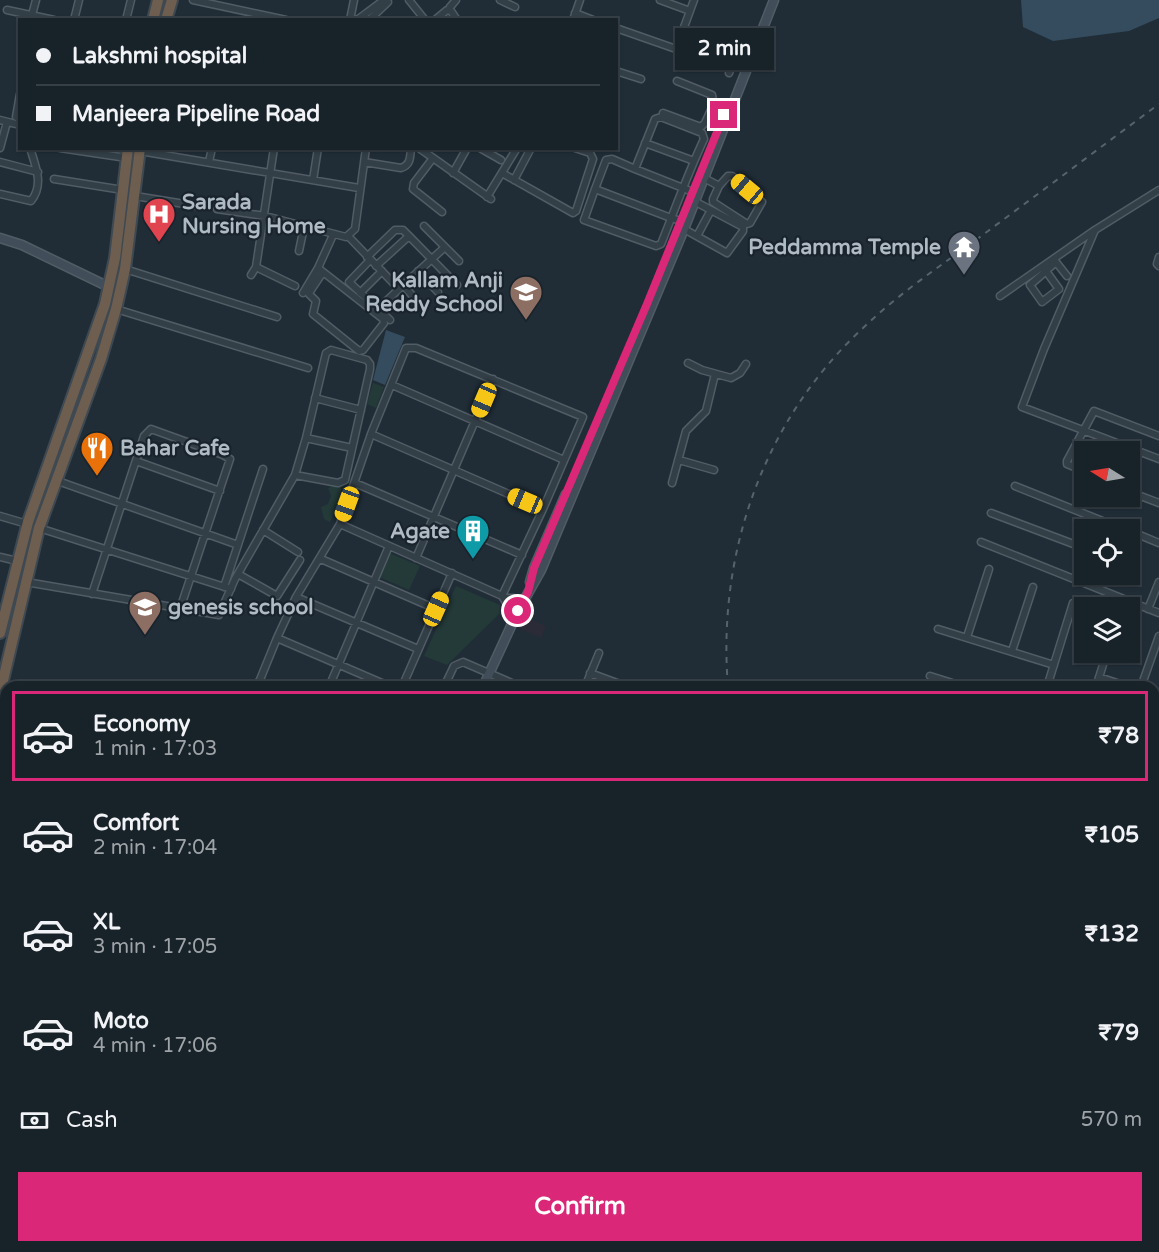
<!DOCTYPE html>
<meta charset="utf-8">
<style>
:root{--surface:#182229;--page:#252f35;--text:#f1f3f6;--muted:#9fa4a8;--line:#363f46;--accent:#db2777}
body{margin:0;font-family:"Varela Round",sans-serif;background:var(--page);color:var(--text);height:100vh;display:flex;flex-direction:column;font-size:22px;white-space:nowrap}
*{box-sizing:border-box;margin:0}
p{font-size:20px;color:var(--muted)}
.icon{flex:none;width:33px;height:33px;fill:none;stroke:currentColor;stroke-width:2;stroke-linecap:round;stroke-linejoin:round}
.map{position:relative;flex:1;overflow:hidden}
.side{position:absolute;left:0px;top:681px;width:1160px;height:572px;display:flex;flex-direction:column;background:var(--surface);border-radius:18px 18px 0 0;box-shadow:0 2px 4px #0004,0 0 0 2px var(--line)}
.side>*{flex:none}
.guide{position:absolute;left:18px;top:18px;width:600px;height:132px;border-radius:0px;box-shadow:0 2px 4px #0004,0 0 0 2px var(--line);display:grid;align-content:center;height:132px;padding:0 18px;background:var(--surface)}
.needle{width:39px;rotate:281deg}
.controls{position:absolute;left:1074px;top:441px;display:grid;gap:12px}
.controls a{display:grid;place-items:center;width:66px;height:66px;border-radius:0px;background:var(--surface);box-shadow:0 2px 4px #0004,0 0 0 2px var(--line);font-size:30px}
.end{position:absolute;width:27px;height:27px;margin:-14px;border:8px solid #db2777;background:#fff;box-shadow:0 0 0 3px #fff}
.from{border-radius:50%}
.bubble{position:absolute;height:42px;border-radius:0px;background:var(--surface);box-shadow:0 2px 4px #0004,0 0 0 2px var(--line);font-size:20px;font-weight:700;line-height:42px;text-align:center}
.car{position:absolute;width:18px;height:36px;margin:-18px -9px;border-radius:8px;box-shadow:0 0 4px 2px #0007;background:linear-gradient(#f5c518 24%,#345 0 40%,#f5c518 0 76%,#345 0 86%,#f5c518 0)}
.guide b{display:flex;align-items:center;gap:21px;height:57px;font-size:22px}
.guide b+b{border-top:2px solid var(--line)}
.guide i{width:15px;height:15px;background:var(--text)}
ul{padding:10px 0 0;list-style:none}
li{display:flex;align-items:center;gap:18px;height:90px;margin:0 12px 9px;padding:0 6px;border:3px solid transparent;border-radius:0px}
li div{flex:1}
li b{display:block;font-size:22px}
li em{font-style:normal;font-weight:700}
li.current{border-color:var(--accent)}
li>.icon{width:54px;height:54px;stroke-width:1.5}
.pay{display:flex;align-items:center;gap:15px;height:66px;padding:0 18px;font-size:22px}
.pay p{margin-inline-start:auto}
.action{display:flex;gap:12px;margin-top:auto;padding:12px 18px}
.action a{flex:1;height:69px;border-radius:0px;background:var(--accent);color:#fff;font-size:24px;font-weight:700;line-height:69px;text-align:center}
.map>svg:first-child{display:block}
.medical{fill:#2b2b38}
.green{fill:#233a38}
.water{fill:#344c5e}
.lines{fill:none;stroke-linecap:round;stroke-linejoin:round}
.street-casing{stroke:#515c65;stroke-width:9}
.secondary-casing{stroke:#515c65;stroke-width:11}
.highway-casing{stroke:#3e4952;stroke-width:14}
.street{stroke:#333f47;stroke-width:6}
.secondary{stroke:#414e5a;stroke-width:8}
.highway{stroke:#6d5e50;stroke-width:10}
.rail{stroke:#55636e;stroke-width:2;stroke-dasharray:6 6;stroke-linecap:butt}
.route{stroke:#db2777;stroke-width:8}
.labels{text-anchor:middle;dominant-baseline:central;stroke-width:4.5;stroke-linejoin:round;paint-order:stroke}
.poi-label{font-size:21px;font-weight:bold;fill:#aebac4;stroke:#19232c;text-anchor:start}
</style>
<div class="map">
<svg width="1159" height="1252" viewBox="0 0 1159 1252">
<rect width="100%" height="100%" fill="#202d37"/>
<path class="medical" d="M525 617 546 626 541 638 520 629Z"/>
<path class="green" d="M373 383 384 387 376 408 367 404Z
M339 484 343 494 330 522 324 519 321 507 328 504 331 496 328 488Z
M387 552 420 566 409 590 377 576Z
M456 586 500 605 499 614 447 665 424 656Z"/>
<path class="water" d="M1021 0H1159V18L1129 31 1053 41 1023 27Z
M386 330 405 337 385 385 373 380Z"/>
<g class="lines">
<g class="street-casing">
<path id="street" d="M193 0 286 20
M409 0 425 20
M500 0 515 7
M660 0 690 11
M450 7 456 0
M7 10 54 20
M575 13 593 20
M32 15 36 0
M74 20 79 0
M126 20 131 0
M350 20 354 0
M357 20 384 0
M369 20 388 2 386 0
M435 20 447 10 451 11 457 20
M573 20 580 0
M616 28 676 49 694 0
M735 59 744 63
M705 61 713 45 734 53 736 56 729 73
M616 71 641 79
M677 81 712 95 713 101 711 110 724 115
M663 113 701 127 705 123 711 110
M16 117 20 94
M0 120 20 125
M645 143 694 161
M0 148 7 122
M60 148 127 158
M419 148 491 199
M480 148 501 160
M140 151 359 188
M433 158 414 183 413 189 442 212
M0 162 38 172
M209 162 212 148
M364 162 401 168C411 165 410 157 411 148
M635 169 693 192
M453 173 467 148
M502 173 573 213 576 211 593 159 590 153 575 148
M704 178 719 186 713 199V202L747 224 750 223 762 202 732 176H728L719 186
M54 179 123 190
M313 180 318 148
M514 180 531 148
M595 189 606 160 612 159 635 169 655 119 661 117 702 133 704 139C688 173 675 209 661 244L656 246 584 220 595 189 671 218 681 221
M0 194 31 201C44 185 36 167 30 148
M135 196 197 206
M487 197 517 148
M217 209 265 216 346 237 355 229 366 148
M424 226 459 261
M684 229 727 253 743 231V227L694 201
M1095 230 1044 349 1022 407 1159 459
M348 236 399 289 445 247
M697 236 711 210
M299 251 304 227
M367 257 395 230H403L409 236
M1159 257 1157 264 1159 266
M370 260 349 282 390 320
M376 266 409 236 457 285
M256 267 295 286
M125 269 277 317
M1048 269 1056 262 1067 276
M418 271 438 292
M1046 271 1059 289 1042 302 1030 285Z
M251 275 256 267 274 148
M403 285 418 302
M305 290 316 301 313 314 359 351 363 350 384 323 383 319 318 268
M303 293 318 268 333 235
M309 293 323 272
M360 293 382 271
M1000 296 1095 230 1159 190
M116 309 308 368
M378 309 399 289
M688 363 702 370 731 378 740 373 746 364
M392 385 564 460
M315 398 361 410
M371 434 543 509
M306 438 352 448
M679 460 714 470
M136 461 220 491
M1084 471 1067 464V461L1094 411 1159 436
M55 480 238 545
M355 483 522 555
M672 483 686 431 706 411 715 374
M1015 486 1125 530
M1130 492 1159 503
M991 513 1084 548
M0 516 27 524
M340 524 502 596 507 604 520 606
M39 528 231 589
M263 530 298 552
M1130 531 1159 543
M981 542 1159 613
M0 557 17 561
M416 558 493 379
M321 559 436 609
M238 574 277 596 300 560
M26 582 219 615 235 579 295 475 306 438 326 353 331 350 367 360 370 364V369L345 480 338 483 295 475
M1093 586 1097 574
M224 587 263 469
M92 594 144 436 151 429 223 455 230 459 180 609
M296 597 418 649
M505 598H513L517 604
M1148 609 1159 582
M938 629 1054 665
M967 637 989 569
M277 638 391 687
M1012 651 1033 587
M590 673 628 687
M930 676 965 687
M1099 677 1129 687
M259 681 276 687
M257 687 277 638 296 597 340 524 371 434 406 348H416L583 417 543 509 502 596
M329 687 389 546
M402 687 452 573
M444 687 454 666 463 662 521 687
M585 687 599 653
M1047 687 1073 603
M1096 687 1107 652
M1141 687 1159 636
M1154 695 1159 697
M1154 743 1159 745
M0 768 6 767
M1154 803 1159 787
M0 927 6 928
M0 996 6 998
M0 1100 6 1103
M1154 1129 1159 1133
M1154 1164 1159 1167
M1154 1198 1159 1201
M1154 1214 1159 1218
M1154 1231 1159 1222
M0 1241 6 1227
M147 1246 155 1252
M399 1246 426 1252
M668 1246 669 1252
M702 1246V1252
M739 1246 740 1252
M860 1246V1252
M1142 1246 1155 1252
M284 1250 297 1252
M825 1250 855 1246
M62 1252 63 1246
M83 1252 87 1248H106L121 1252
M173 1252 176 1246
M339 1252 340 1246
M387 1252 388 1246
M528 1252 529 1246
M947 1252 948 1246
M978 1252V1246
M1060 1252 1063 1246
M1092 1252 1095 1246
M1128 1252 1131 1246"/>
</g>
<g class="secondary-casing">
<path id="secondary" d="M0 238 22 245 109 287
M530 582 534 568 566 494
M483 687 518 611 541 570 684 229 774 0
M1154 964H1159
M0 1051 6 1053
M633 1246 663 1252
M825 1246V1252
M227 1252 231 1246
M751 1252 760 1246"/>
</g>
<g class="highway-casing">
<path id="highway" d="M153 20 158 0
M166 20 172 0
M0 633 28 522 105 304 115 258 128 148
M0 693 39 528 101 359 116 309 125 269 140 148"/>
</g>
<use href="#street" class="street"/>
<use href="#secondary" class="secondary"/>
<use href="#highway" class="highway"/>
<path class="rail" d="M728 687C717 554 763 421 862 329 899 293 942 265 984 234 1042 191 1101 147 1159 104
M793 1246V1252"/>
</g>
<g class="lines">
<path class="route" d="M518 611 528 592 534 568 647 304 724 115"/>
</g>
<defs>
<g id="hospital-pin" transform="scale(1.725)"><path d="M0 17L-7.5 6A9.5 9.5 0 1 1 7.5 6Z" fill="#e0444e" stroke="#19232c"/><path d="M-5-5h3v3.5h4V-5h3V5h-3V1.5h-4V5h-3Z" fill="#fff"/></g>
<g id="temple-pin" transform="scale(1.725)"><path d="M0 17L-7.5 6A9.5 9.5 0 1 1 7.5 6Z" fill="#6b7280" stroke="#19232c"/><path d="M0-6L5-2H3V0L6.5 2.5H4V6H1.5V3h-3V6H-4V2.5H-6.5L-3 0V-2H-5Z" fill="#fff"/></g>
<g id="school-pin" transform="scale(1.725)"><path d="M0 17L-7.5 6A9.5 9.5 0 1 1 7.5 6Z" fill="#8d6e63" stroke="#19232c"/><path d="M0-5L7-2L0 1L-7-2ZM-4 1L0 2.5L4 1V4Q0 6-4 4Z" fill="#fff"/></g>
<g id="restaurant-pin" transform="scale(1.725)"><path d="M0 17L-7.5 6A9.5 9.5 0 1 1 7.5 6Z" fill="#e8710a" stroke="#19232c"/><path d="M-5-6h1v4h1v-4h1v4h1v-4h1v5L-1.5 .5V6h-2V.5L-5-1ZM5-6V6H3V1.5H1.5Q1.5-4 5-6Z" fill="#fff"/></g>
<g id="building-pin" transform="scale(1.725)"><path d="M0 17L-7.5 6A9.5 9.5 0 1 1 7.5 6Z" fill="#0f9aa8" stroke="#19232c"/><path d="M-4-6H4V6H1V3H-1V6H-4ZM-2.5-4.3h1.7v1.8h-1.7ZM.8-4.3h1.7v1.8H.8ZM-2.5-1h1.7V.8h-1.7ZM.8-1h1.7V.8H.8Z" fill="#fff"/></g>
</defs>
<g fill-rule="evenodd">
<use href="#hospital-pin" x="159" y="214"/>
<use href="#temple-pin" x="964" y="247"/>
<use href="#school-pin" x="526" y="292"/>
<use href="#restaurant-pin" x="97" y="448"/>
<use href="#building-pin" x="473" y="531"/>
<use href="#school-pin" x="145" y="607"/>
</g>
<g class="labels">
<g class="poi-label">
<text x="182" y="202">Sarada<tspan x="182" dy="24">Nursing Home</tspan></text>
<text x="941" y="247" text-anchor="end">Peddamma Temple</text>
<text x="503" y="280" text-anchor="end">Kallam Anji<tspan x="503" dy="24">Reddy School</tspan></text>
<text x="120" y="448">Bahar Cafe</text>
<text x="450" y="531" text-anchor="end">Agate</text>
<text x="168" y="607">genesis school</text>
</g>
</g>
</svg>
<div class="controls">
<a><svg class="needle" viewBox="-14 -14 28 28"><path d="M0-13l5 13h-10z" fill="#e53935"/><path d="M0 13l5-13h-10z" fill="#9fa4a8"/></svg></a>
<a><svg class="icon" aria-label="locate" viewBox="0 0 24 24"><circle cx="12" cy="12" r="6"/><path d="M12 2v4M12 18v4M2 12h4M18 12h4"/></svg></a>
<a><svg class="icon" aria-label="layers" viewBox="0 0 24 24"><path d="M12 4l9 5-9 5-9-5zM3 14l9 5 9-5"/></svg></a>
</div>
<i class="end from" style="left:518px;top:611px"></i>
<i class="end" style="left:724px;top:115px"></i>
<div class="bubble" style="left:675px;top:28px;width:99px">2 min</div>
<i class="car" style="left:747px;top:189px;rotate:310deg"></i>
<i class="car" style="left:484px;top:400px;rotate:203deg"></i>
<i class="car" style="left:525px;top:501px;rotate:293deg"></i>
<i class="car" style="left:347px;top:504px;rotate:200deg"></i>
<i class="car" style="left:436px;top:609px;rotate:24deg"></i>
<div class="guide">
<b><i class="from"></i>Lakshmi hospital</b>
<b><i></i>Manjeera Pipeline Road</b>
</div>
<section class="side">
<ul>
<li class="current"><svg class="icon" aria-label="car" viewBox="0 0 24 24"><path d="M5 17H2v-5l4-1 3-4h7l3 4 3 1v5h-3M9 17h6M6 11h13"/><circle cx="7" cy="17" r="2"/><circle cx="17" cy="17" r="2"/></svg><div><b>Economy</b><p>1 min · 17:03</p></div><em>₹78</em></li>
<li><svg class="icon" aria-label="car" viewBox="0 0 24 24"><path d="M5 17H2v-5l4-1 3-4h7l3 4 3 1v5h-3M9 17h6M6 11h13"/><circle cx="7" cy="17" r="2"/><circle cx="17" cy="17" r="2"/></svg><div><b>Comfort</b><p>2 min · 17:04</p></div><em>₹105</em></li>
<li><svg class="icon" aria-label="car" viewBox="0 0 24 24"><path d="M5 17H2v-5l4-1 3-4h7l3 4 3 1v5h-3M9 17h6M6 11h13"/><circle cx="7" cy="17" r="2"/><circle cx="17" cy="17" r="2"/></svg><div><b>XL</b><p>3 min · 17:05</p></div><em>₹132</em></li>
<li><svg class="icon" aria-label="car" viewBox="0 0 24 24"><path d="M5 17H2v-5l4-1 3-4h7l3 4 3 1v5h-3M9 17h6M6 11h13"/><circle cx="7" cy="17" r="2"/><circle cx="17" cy="17" r="2"/></svg><div><b>Moto</b><p>4 min · 17:06</p></div><em>₹79</em></li>
</ul>
<div class="pay"><svg class="icon" aria-label="cash" viewBox="0 0 24 24"><path d="M3 7h18v10H3z"/><circle cx="12" cy="12" r="2"/></svg>Cash<p>570 m</p></div>
<div class="action"><a>Confirm</a></div>
</section>
</div>
